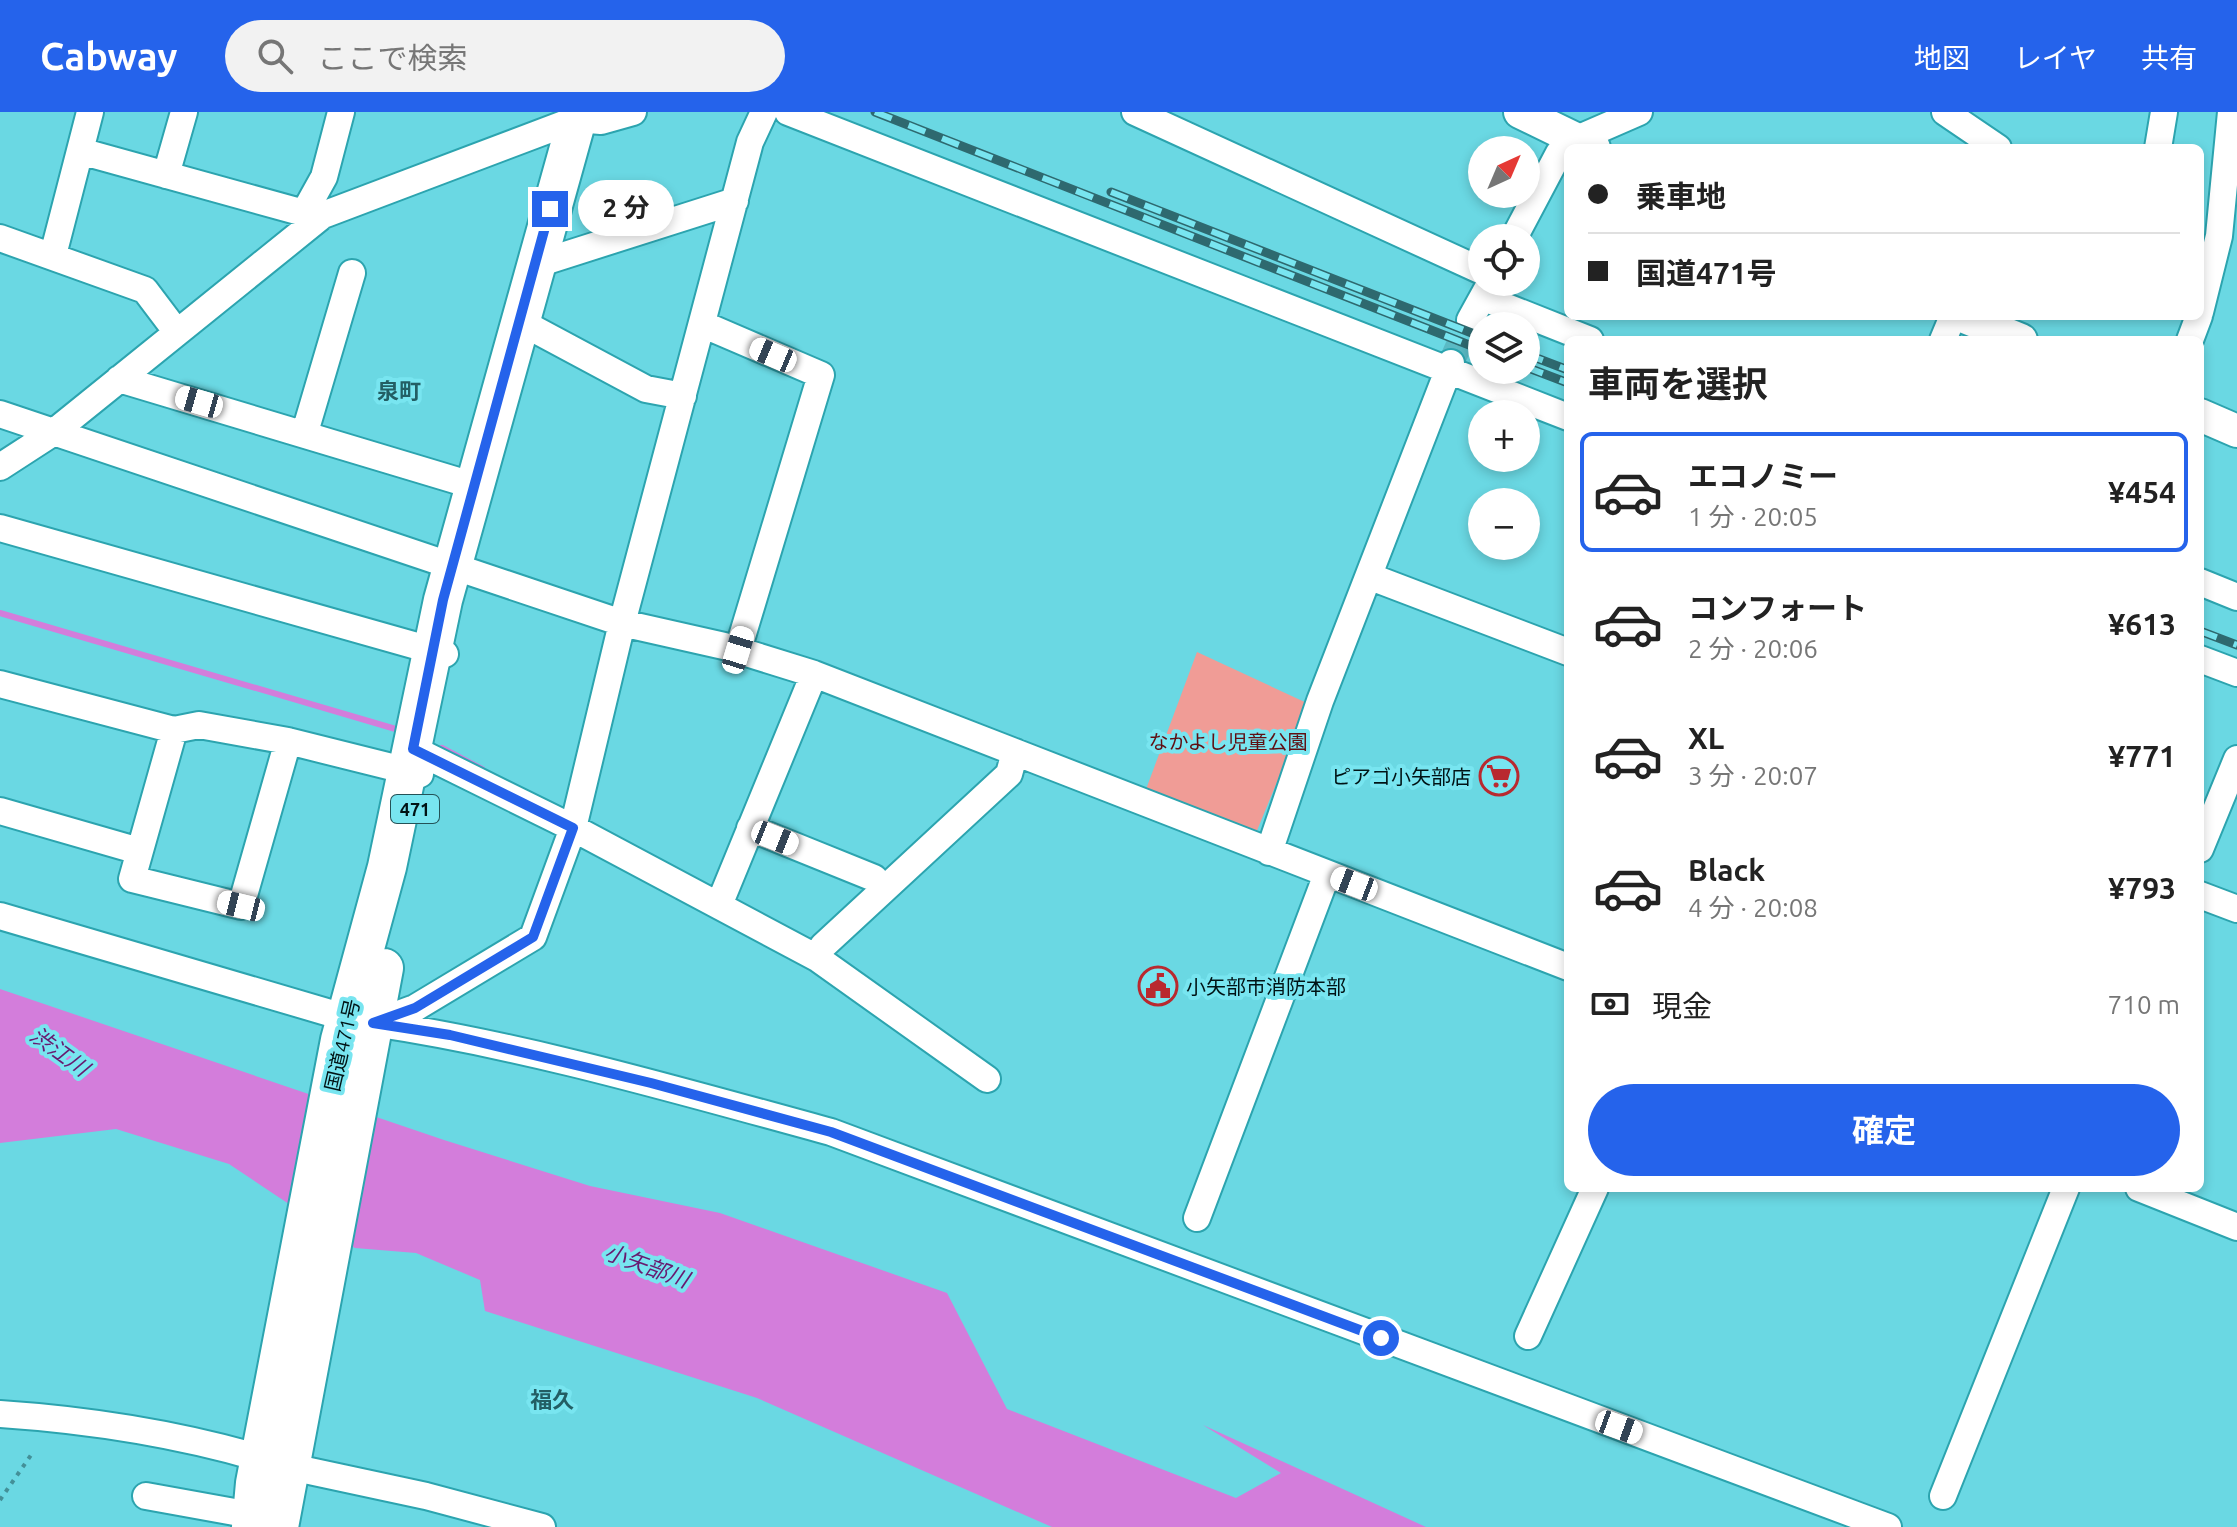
<!DOCTYPE html>
<html lang="ja">
<meta charset="utf-8">
<style>
:root{--surface:#fff;--page:#f2f2f2;--text:#222;--muted:#767676;--line:#e0e0e0;--accent:#2563eb}
body{margin:0;font-family:Ubuntu,"Noto Sans JP",sans-serif;background:var(--page);color:var(--text);height:100vh;display:flex;flex-direction:column;font-size:30px;white-space:nowrap}
*{box-sizing:border-box;margin:0}
p{font-size:26px;color:var(--muted)}
.icon{flex:none;width:44px;height:44px;fill:none;stroke:currentColor;stroke-width:2;stroke-linecap:round;stroke-linejoin:round}
.map{position:relative;flex:1;overflow:hidden}
.details{position:absolute;left:1564px;top:224px;width:640px;height:856px;display:flex;flex-direction:column;background:var(--surface);border-radius:12px;box-shadow:0 4px 12px #0003}
.details>*{flex:none}
.top-card{position:absolute;left:1564px;top:32px;width:640px;height:176px;border-radius:12px;box-shadow:0 4px 12px #0003;display:grid;align-content:center;height:176px;padding:0 24px;background:var(--surface)}
.needle{width:52px;rotate:44deg}
.buttons{position:absolute;left:1468px;top:24px;display:grid;gap:16px}
.buttons a{display:grid;place-items:center;width:72px;height:72px;border-radius:50%;background:var(--surface);box-shadow:0 4px 12px #0003;font-size:40px}
.end{position:absolute;width:36px;height:36px;margin:-18px;border:10px solid #2563eb;background:#fff;box-shadow:0 0 0 4px #fff}
.from{border-radius:50%}
.bubble{position:absolute;height:56px;border-radius:28px;background:var(--surface);box-shadow:0 4px 12px #0003;font-size:26px;font-weight:700;line-height:56px;text-align:center}
.car{position:absolute;width:24px;height:48px;margin:-24px -12px;border-radius:10px;box-shadow:0 0 6px 2px #0007;background:linear-gradient(#fff 24%,#345 0 40%,#fff 0 76%,#345 0 86%,#fff 0)}
.top-card b{display:flex;align-items:center;gap:28px;height:76px;font-size:30px}
.top-card b+b{border-top:2px solid var(--line)}
.top-card i{width:20px;height:20px;background:var(--text)}
ul{padding:0;list-style:none}
li{display:flex;align-items:center;gap:24px;height:120px;margin:0 16px 12px;padding:0 8px;border:4px solid transparent;border-radius:12px}
li div{flex:1}
li b{display:block;font-size:30px}
li em{font-style:normal;font-weight:700}
li.selected{border-color:var(--accent)}
li>.icon{width:72px;height:72px;stroke-width:1.5}
h2{padding:0 24px;font-size:36px;line-height:96px}
.pay{display:flex;align-items:center;gap:20px;height:88px;padding:0 24px;font-size:30px}
.pay p{margin-inline-start:auto}
.button{display:flex;gap:16px;margin-top:auto;padding:16px 24px}
.button a{flex:1;height:92px;border-radius:48px;background:var(--accent);color:#fff;font-size:32px;font-weight:700;line-height:92px;text-align:center}
header{display:flex;align-items:center;gap:48px;box-sizing:border-box;height:112px;padding:0 40px;background:var(--accent);color:#fff}
header strong{font-size:38px}
nav{display:flex;gap:44px;margin-inline-start:auto;font-size:28px}
.search{width:560px;height:72px;background:var(--page);display:flex;align-items:center;gap:20px;box-sizing:border-box;padding:0 28px;border-radius:44px;color:var(--muted);font-size:30px}
.map>svg:first-child{display:block}
.green{fill:#f09c96}
.water{fill:#d37ddb}
.lines{fill:none;stroke-linecap:round;stroke-linejoin:round}
.stream{stroke:#d37ddb;stroke-width:6}
.minor-tunnel{stroke:#5abac4;stroke-width:26;stroke-dasharray:26 13;stroke-linecap:butt}
.minor-casing{stroke:#2ca4af;stroke-width:30}
.major-casing{stroke:#2ca4af;stroke-width:36}
.highway-casing{stroke:#2ca4af;stroke-width:42}
.path{stroke:#439098;stroke-width:4;stroke-dasharray:4 6;stroke-linecap:butt}
.minor{stroke:#fff;stroke-width:26}
.major{stroke:#fff;stroke-width:32}
.highway{stroke:#fff;stroke-width:38}
.rail-casing{stroke:#2e696f;stroke-width:9}
.rail{stroke:#78e5f0;stroke-width:6;stroke-dasharray:18;stroke-linecap:butt}
.route{stroke:#2563eb;stroke-width:10}
.labels{text-anchor:middle;dominant-baseline:central;stroke-width:8;stroke-linejoin:round;paint-order:stroke}
.shield{fill:#78e5f0;stroke:#245257;stroke-width:2}
.shield-label{font-size:18px;font-weight:bold;fill:#001315}
.park-label{font-size:20px;fill:#600e12;stroke:#78e5f0}
.poi-label{font-size:20px;fill:#001315;stroke:#78e5f0;text-anchor:end}
.street-label{font-size:20px;fill:#001315;stroke:#78e5f0}
.neighbourhood-label{font-size:22px;font-weight:bold;fill:#235e64;stroke:#78e5f0}
.water-label{font-size:22px;font-style:italic;fill:#68196f;stroke:#78e5f0}
</style>
<header>
<strong>Cabway</strong>
<div class="search"><svg class="icon" aria-label="search" viewBox="0 0 24 24"><circle cx="10" cy="10" r="6"/><path d="M15 15l6 6"/></svg>ここで検索</div>
<nav><a>地図</a><a>レイヤ</a><a>共有</a></nav>
</header>
<div class="map">
<svg width="2237" height="1415" viewBox="0 0 2237 1415">
<rect width="100%" height="100%" fill="#6ad8e3"/>
<path class="green" d="M1197 540 1309 592 1256 721 1145 680Z"/>
<path class="water" d="M0 877 444 1028 590 1074 720 1101 947 1181 1007 1297 1236 1386 1281 1361 1203 1313 1426 1415H1052L757 1286 485 1199 480 1168 416 1141 355 1136 229 1052 116 1017 0 1031Z"/>
<g class="lines">
<path class="stream" d="M0 501 399 618
M442 636 482 657"/>
<path class="minor-tunnel" d="M1451 251 1470 208"/>
<g class="minor-casing">
<path id="minor" d="M788 0 1568 305
M1135 0 1482 159
M1945 0 1998 36
M2158 36 2164 0
M80 39 304 101 324 65 341 0
M166 63 184 0
M0 126 145 178 176 219
M1514 126 1559 41 1577 27 1639 0
M53 143 90 0
M534 153 735 89
M1484 186 1590 228
M2200 200 2219 124 2231 0
M1470 208 1491 170
M519 209 646 277 683 284
M702 212 821 263 738 538
M1943 228 1953 204
M2190 228 2199 204
M119 267 475 374
M0 302 622 511 724 534 814 562 1568 855
M305 320 352 161
M0 355 54 320 323 103 577 7 601 9 633 0
M0 416 445 542
M1371 465 1568 540
M2200 470 2237 485
M2200 547 2237 561
M0 572 174 618 199 613 288 629 420 662
M174 618 132 767 241 794 288 629
M413 637 573 716 817 846 987 967
M0 699 139 739
M750 716 874 766 884 777
M2200 737 2237 647
M1269 740 1320 589 1451 251
M2200 783 2237 797
M719 793 814 562
M0 804 347 906
M817 846 823 834 1009 662 1015 640
M377 910 415 896 533 825 573 716 622 511 750 30 764 0
M373 911C528 934 680 979 831 1020L1888 1415
M2139 1076 2237 1115
M1197 1106 1327 762
M1528 1224 1595 1076
M0 1302C89 1308 174 1321 260 1346
M291 1355 426 1384 542 1415
M146 1384 240 1401
M1943 1384 2066 1076"/>
</g>
<g class="major-casing">
<path id="major" d="M1520 0 1594 36
M1962 204 2021 228
M2200 303 2237 319"/>
</g>
<g class="highway-casing">
<path id="highway" d="M251 1415 255 1371 340 928 387 755 443 488 579 0
M279 1415 384 856"/>
</g>
<path class="path" d="M0 1388 31 1343"/>
<use href="#minor" class="minor"/>
<use href="#major" class="major"/>
<use href="#highway" class="highway"/>
<g class="rail-casing">
<path id="rail" d="M875 0 1482 238
M1111 80 1482 225
M1526 242 1568 258
M1526 255 1568 271
M2200 519 2237 533"/>
</g>
<use href="#rail" class="rail"/>
</g>
<g class="lines">
<path class="route" d="M550 97 443 488 413 637 573 716 533 825 415 896 373 911 450 923 651 971 831 1020 1381 1226"/>
</g>
<defs>
<g id="supermarket-ring" transform="scale(2)"><circle r="9.5" fill="#78e5f0" stroke="#b9292f" stroke-width="1.5"/><path d="M-6-5.5h2.5l.6 2H6L4.5 2H-2.5L-4.4-4H-6ZM-1.5 3.2a1.3 1.3 0 1 0 .1 0ZM3 3.2a1.3 1.3 0 1 0 .1 0Z" fill="#b9292f"/></g>
<g id="civic-ring" transform="scale(2)"><circle r="9.5" fill="#78e5f0" stroke="#b9292f" stroke-width="1.5"/><path d="M-.6-6.5H3V-4.5H.6V-3L4-1V1h2V6H-6V1h2V-1L-.6-3ZM-1.2 2.5V6h2.4V2.5Z" fill="#b9292f"/></g>
</defs>
<g fill-rule="evenodd">
<use href="#supermarket-ring" x="1499" y="664"/>
<use href="#civic-ring" x="1158" y="874"/>
</g>
<g class="labels">
<rect class="shield" x="391" y="683" width="48" height="28" rx="6"/>
<g class="shield-label">
<text x="415" y="697">471</text>
</g>
<g class="park-label">
<text x="1228" y="629">なかよし児童公園</text>
</g>
<g class="poi-label">
<text x="1471" y="664">ピアゴ小矢部店</text>
<text x="1186" y="874" text-anchor="start">小矢部市消防本部</text>
</g>
<g class="street-label">
<text transform="translate(342 933) rotate(-77)">国道471号</text>
</g>
<g class="neighbourhood-label">
<text x="399" y="278">泉町</text>
<text x="552" y="1287">福久</text>
</g>
<g class="water-label">
<text transform="translate(60 939) rotate(36)">渋江川</text>
<text transform="translate(647 1153) rotate(20)">小矢部川</text>
</g>
</g>
</svg>
<div class="buttons">
<a><svg class="needle" viewBox="-14 -14 28 28"><path d="M0-13l5 13h-10z" fill="#e53935"/><path d="M0 13l5-13h-10z" fill="#767676"/></svg></a>
<a><svg class="icon" aria-label="locate" viewBox="0 0 24 24"><circle cx="12" cy="12" r="6"/><path d="M12 2v4M12 18v4M2 12h4M18 12h4"/></svg></a>
<a><svg class="icon" aria-label="layers" viewBox="0 0 24 24"><path d="M12 4l9 5-9 5-9-5zM3 14l9 5 9-5"/></svg></a>
<a>+</a>
<a>−</a>
</div>
<i class="end from" style="left:1381px;top:1226px"></i>
<i class="end" style="left:550px;top:97px"></i>
<div class="bubble" style="left:578px;top:68px;width:96px">2 分</div>
<i class="car" style="left:773px;top:243px;rotate:293deg"></i>
<i class="car" style="left:199px;top:290px;rotate:286deg"></i>
<i class="car" style="left:738px;top:538px;rotate:17deg"></i>
<i class="car" style="left:775px;top:726px;rotate:112deg"></i>
<i class="car" style="left:1354px;top:772px;rotate:291deg"></i>
<i class="car" style="left:241px;top:794px;rotate:284deg"></i>
<i class="car" style="left:1619px;top:1315px;rotate:110deg"></i>
<div class="top-card">
<b><i class="from"></i>乗車地</b>
<b><i></i>国道471号</b>
</div>
<section class="details">
<h2>車両を選択</h2>
<ul>
<li class="selected"><svg class="icon" aria-label="car" viewBox="0 0 24 24"><path d="M5 17H2v-5l4-1 3-4h7l3 4 3 1v5h-3M9 17h6M6 11h13"/><circle cx="7" cy="17" r="2"/><circle cx="17" cy="17" r="2"/></svg><div><b>エコノミー</b><p>1 分 · 20:05</p></div><em>¥454</em></li>
<li><svg class="icon" aria-label="car" viewBox="0 0 24 24"><path d="M5 17H2v-5l4-1 3-4h7l3 4 3 1v5h-3M9 17h6M6 11h13"/><circle cx="7" cy="17" r="2"/><circle cx="17" cy="17" r="2"/></svg><div><b>コンフォート</b><p>2 分 · 20:06</p></div><em>¥613</em></li>
<li><svg class="icon" aria-label="car" viewBox="0 0 24 24"><path d="M5 17H2v-5l4-1 3-4h7l3 4 3 1v5h-3M9 17h6M6 11h13"/><circle cx="7" cy="17" r="2"/><circle cx="17" cy="17" r="2"/></svg><div><b>XL</b><p>3 分 · 20:07</p></div><em>¥771</em></li>
<li><svg class="icon" aria-label="car" viewBox="0 0 24 24"><path d="M5 17H2v-5l4-1 3-4h7l3 4 3 1v5h-3M9 17h6M6 11h13"/><circle cx="7" cy="17" r="2"/><circle cx="17" cy="17" r="2"/></svg><div><b>Black</b><p>4 分 · 20:08</p></div><em>¥793</em></li>
</ul>
<div class="pay"><svg class="icon" aria-label="cash" viewBox="0 0 24 24"><path d="M3 7h18v10H3z"/><circle cx="12" cy="12" r="2"/></svg>現金<p>710 m</p></div>
<div class="button"><a>確定</a></div>
</section>
</div>
